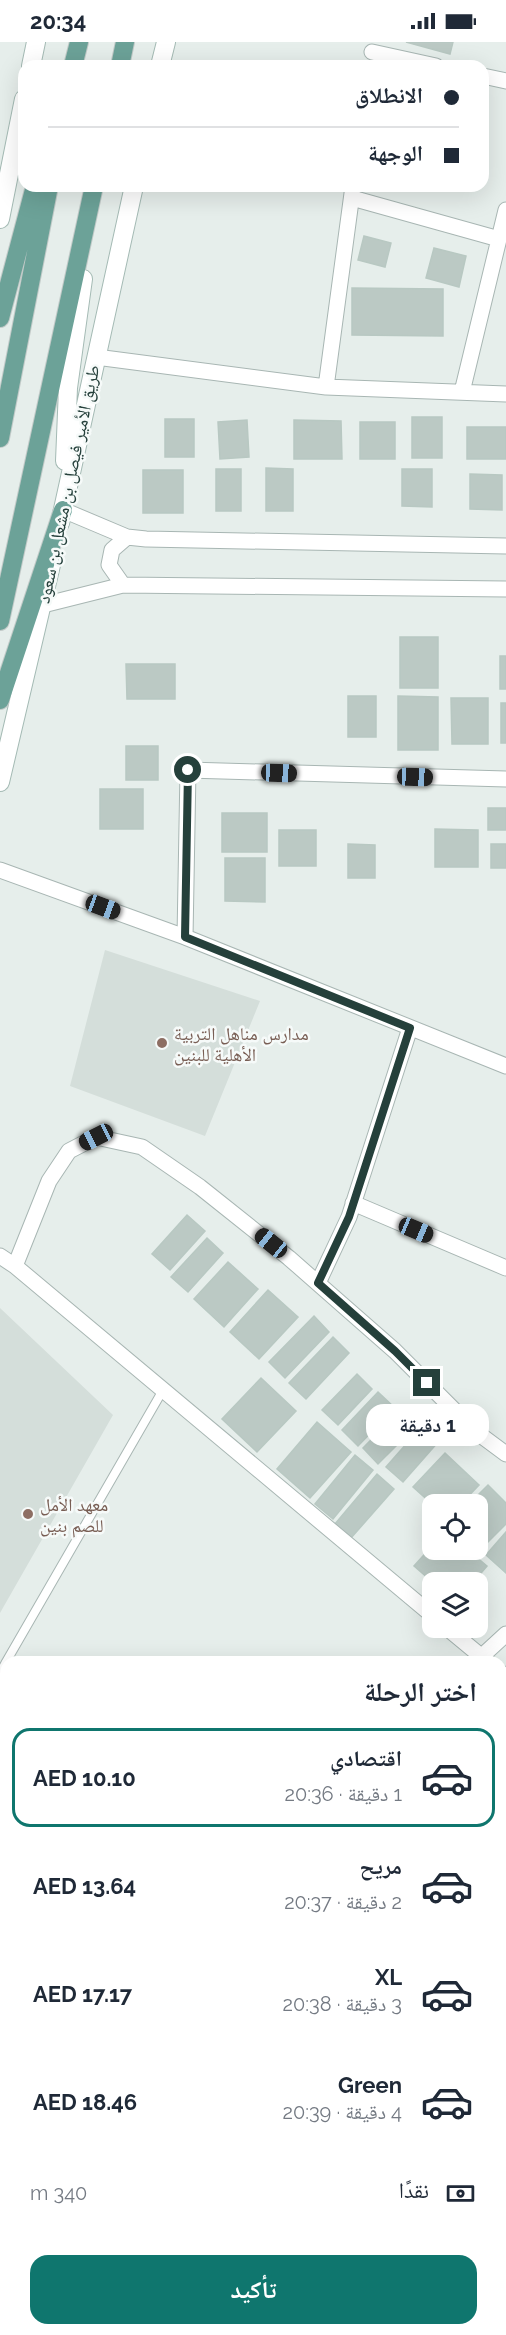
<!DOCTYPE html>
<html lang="ar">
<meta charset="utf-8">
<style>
:root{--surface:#fff;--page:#f2f2f3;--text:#1f2937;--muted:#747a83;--line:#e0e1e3;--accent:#0f766e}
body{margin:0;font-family:Raleway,"Noto Naskh Arabic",sans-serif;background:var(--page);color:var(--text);direction:rtl;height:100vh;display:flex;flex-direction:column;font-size:22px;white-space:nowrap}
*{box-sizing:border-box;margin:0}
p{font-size:20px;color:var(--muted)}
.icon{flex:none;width:33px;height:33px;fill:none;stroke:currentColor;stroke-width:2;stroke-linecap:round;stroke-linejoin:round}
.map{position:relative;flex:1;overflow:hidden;direction:ltr}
.sheet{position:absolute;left:0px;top:1614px;width:507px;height:680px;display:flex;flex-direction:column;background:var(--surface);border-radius:18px 18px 0 0;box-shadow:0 6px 24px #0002;direction:rtl}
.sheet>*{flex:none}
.top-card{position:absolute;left:18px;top:18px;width:471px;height:132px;border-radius:18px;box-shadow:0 6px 24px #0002;direction:rtl;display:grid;align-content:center;height:132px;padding:0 30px;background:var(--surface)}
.controls{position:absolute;left:422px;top:1452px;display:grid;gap:12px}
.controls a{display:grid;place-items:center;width:66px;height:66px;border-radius:12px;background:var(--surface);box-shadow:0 6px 24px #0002;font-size:30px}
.end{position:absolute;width:27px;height:27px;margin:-14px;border:8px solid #25403b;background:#fff;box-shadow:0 0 0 3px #fff}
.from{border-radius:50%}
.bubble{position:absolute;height:42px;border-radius:18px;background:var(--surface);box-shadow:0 6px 24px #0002;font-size:20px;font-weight:700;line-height:42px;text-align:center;direction:rtl}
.car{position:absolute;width:18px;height:36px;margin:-18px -9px;border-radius:8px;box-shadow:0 0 4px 2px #0007;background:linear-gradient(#222 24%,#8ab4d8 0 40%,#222 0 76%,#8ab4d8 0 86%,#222 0)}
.top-card b{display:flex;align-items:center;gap:21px;height:57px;font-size:22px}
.top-card b+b{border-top:2px solid var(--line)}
.top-card i{width:15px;height:15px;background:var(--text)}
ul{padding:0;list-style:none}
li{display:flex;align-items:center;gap:18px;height:99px;margin:0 12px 9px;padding:0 18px;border:3px solid transparent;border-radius:18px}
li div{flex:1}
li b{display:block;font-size:22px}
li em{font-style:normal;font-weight:700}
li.on{border-color:var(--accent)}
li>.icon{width:54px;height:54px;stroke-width:1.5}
h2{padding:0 30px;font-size:27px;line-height:72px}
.pay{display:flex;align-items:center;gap:15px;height:66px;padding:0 30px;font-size:22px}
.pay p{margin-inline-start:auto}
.primary-button{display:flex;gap:12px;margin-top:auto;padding:12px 30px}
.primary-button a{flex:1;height:69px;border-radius:18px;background:var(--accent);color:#fff;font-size:24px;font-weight:700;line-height:69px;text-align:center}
.status{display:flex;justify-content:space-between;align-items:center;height:42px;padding:0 30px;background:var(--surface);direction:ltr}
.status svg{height:16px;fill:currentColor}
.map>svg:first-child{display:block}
.built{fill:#d4deda}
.building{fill:#bbc9c4;stroke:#b8c8c2;stroke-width:1.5}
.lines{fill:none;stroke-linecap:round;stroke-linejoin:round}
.service-casing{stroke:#a8b6b3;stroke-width:10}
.minor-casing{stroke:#a8b6b3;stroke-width:17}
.tertiary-casing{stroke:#a8b6b3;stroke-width:20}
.secondary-casing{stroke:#a4bab4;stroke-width:20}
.primary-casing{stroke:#c2cac8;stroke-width:20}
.service{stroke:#fff;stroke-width:8}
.minor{stroke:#fff;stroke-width:15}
.tertiary{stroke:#fff;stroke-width:18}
.secondary{stroke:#fff;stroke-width:18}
.primary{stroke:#6ca298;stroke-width:18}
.route{stroke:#25403b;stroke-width:8}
.education-dot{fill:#8d6e63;stroke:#f6faf9;stroke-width:2}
.labels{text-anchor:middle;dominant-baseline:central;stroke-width:5;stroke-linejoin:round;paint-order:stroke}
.street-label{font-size:18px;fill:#25403b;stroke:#f6faf9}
.education-label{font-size:18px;fill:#785e54;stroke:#f6faf9;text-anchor:start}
</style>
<div class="status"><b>20:34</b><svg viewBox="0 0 49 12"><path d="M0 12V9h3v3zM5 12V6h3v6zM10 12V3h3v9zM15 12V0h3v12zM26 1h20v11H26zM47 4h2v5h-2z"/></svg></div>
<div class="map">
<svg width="506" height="2293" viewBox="0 0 506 2293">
<rect width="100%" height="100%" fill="#e6eeeb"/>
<path class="built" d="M105 908 260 959 205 1094 70 1044Z
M0 1266 113 1373 0 1571Z"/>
<path class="building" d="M406 0H453L450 12Z
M364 194 391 201 385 225 358 218Z
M434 206 466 214 459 245 426 236Z
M352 246 443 247V294L352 293Z
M412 375H442V416H412Z
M165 377H194V415H165Z
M247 378 249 415 220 417 218 380Z
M294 378 341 379 342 417H294Z
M360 380H395V417H360Z
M467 385H506V417H467Z
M266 426 293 427V469H266Z
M216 427H241V469H216Z
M402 427H432V465L402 464Z
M143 428H183V471H143Z
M470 432 502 433V468L470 467Z
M400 595H438V646H400Z
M500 614H506V647H500Z
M126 622H175V657H127Z
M348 654H376V695H348Z
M398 654 438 655V708H398Z
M451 656H488V702H452Z
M501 661H506V701H501Z
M126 704H158V738H126Z
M100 747H143V787H100Z
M488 766H506V788H488Z
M222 771H267V810H222Z
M435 787 478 788V825H435Z
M279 788H316V824H279Z
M348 802 375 803V836H348Z
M491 802H506V826H491Z
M225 816H265V860L225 859Z
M187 1173 205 1189 170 1228 152 1212Z
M207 1196 223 1211 188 1250 171 1235Z
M228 1220 258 1247 224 1285 194 1257Z
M268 1248 298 1275 259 1317 230 1290Z
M314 1274 329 1290 285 1336 269 1320Z
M333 1295 349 1311 306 1357 289 1341Z
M357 1332 372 1347 338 1383 322 1368Z
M261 1336 296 1369 257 1410 222 1377Z
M378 1350 395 1366 358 1404 342 1388Z
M403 1365 419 1381 378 1422 363 1406Z
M317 1380 351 1410 310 1456 277 1427Z
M422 1384 439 1399 403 1440 386 1425Z
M445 1411 479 1443 461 1462H432L413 1445Z
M355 1413 373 1428 333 1477 315 1462Z
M377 1432 394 1447 351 1496 335 1482Z
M488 1443 506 1461V1482L479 1509 477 1507V1462H469Z
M506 1490V1531L486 1513Z
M432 1504V1508H468L487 1524 476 1537H429L414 1524Z"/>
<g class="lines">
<g class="service-casing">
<path id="service" d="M6 1620 163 1348
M0 1631 6 1620"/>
</g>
<g class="minor-casing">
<path id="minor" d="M372 10 436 24
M483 34 506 39
M352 156 499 197
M96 315 326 345 506 352
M326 345 353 144
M462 350 506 168
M63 468 127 495 146 497 506 504
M123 543 109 523 112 508 127 495
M43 563 123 543 506 547
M0 828 185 895 506 1024
M185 895 188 728 506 737
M353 1161 506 1226
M0 1214 15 1224 432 1573
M15 1224 49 1139 69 1109 96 1095 142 1105 200 1145 289 1216 395 1309 475 1389 506 1412
M318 1241 349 1175 410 986
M447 1586 488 1620
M481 1615 506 1592
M501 1631 506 1635
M501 1954 506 1953
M180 2288 182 2293
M342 2288 343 2293"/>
</g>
<g class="tertiary-casing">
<path id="tertiary" d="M501 1793 506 1792
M501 1831 506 1830
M0 1903 6 1902
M0 1939 6 1938
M501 2086 506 2107
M501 2225 506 2248"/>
</g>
<g class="secondary-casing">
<path id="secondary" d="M31 24 36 0
M160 24 166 0
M0 177 24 57
M65 419 68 346 83 237
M60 481 134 144
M0 740 51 523"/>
</g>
<g class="primary-casing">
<path id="primary" d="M73 24 79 0
M120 24 125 0
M0 276 35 144
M0 396 49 144
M0 579 94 144
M0 658 63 468"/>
</g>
<use href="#service" class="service"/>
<use href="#minor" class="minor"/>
<use href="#tertiary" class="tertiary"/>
<use href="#secondary" class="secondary"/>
<use href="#primary" class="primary"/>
</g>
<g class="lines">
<path class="route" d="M188 728 185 895 410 986 349 1175 318 1241 395 1309 427 1341"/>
</g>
<g class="education-dot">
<circle cx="162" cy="1001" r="6"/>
<circle cx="28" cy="1472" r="6"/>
</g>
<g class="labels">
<g class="street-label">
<text transform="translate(68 442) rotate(-78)">طريق الأمير فيصل بن مشعل بن سعود</text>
</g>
<g class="education-label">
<text x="174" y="991">مدارس مناهل التربية<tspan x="174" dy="21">الأهلية للبنين</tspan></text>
<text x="40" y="1462">معهد الأمل<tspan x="40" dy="21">للصم بنين</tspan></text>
</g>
</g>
</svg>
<div class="controls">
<a><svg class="icon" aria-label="locate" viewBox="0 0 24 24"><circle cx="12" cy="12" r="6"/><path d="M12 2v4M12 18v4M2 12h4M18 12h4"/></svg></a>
<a><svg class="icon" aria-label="layers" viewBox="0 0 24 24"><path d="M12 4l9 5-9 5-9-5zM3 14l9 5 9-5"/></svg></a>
</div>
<i class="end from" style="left:188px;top:728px"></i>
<i class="end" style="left:427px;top:1341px"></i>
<div class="bubble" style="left:366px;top:1362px;width:123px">1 دقيقة</div>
<i class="car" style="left:279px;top:731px;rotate:92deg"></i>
<i class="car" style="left:415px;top:735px;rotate:92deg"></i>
<i class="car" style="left:103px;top:865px;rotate:110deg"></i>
<i class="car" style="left:96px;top:1095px;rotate:243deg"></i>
<i class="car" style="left:416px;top:1188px;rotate:113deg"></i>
<i class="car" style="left:271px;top:1201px;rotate:309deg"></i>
<div class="top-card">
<b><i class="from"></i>الانطلاق</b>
<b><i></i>الوجهة</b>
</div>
<section class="sheet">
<h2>اختر الرحلة</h2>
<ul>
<li class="on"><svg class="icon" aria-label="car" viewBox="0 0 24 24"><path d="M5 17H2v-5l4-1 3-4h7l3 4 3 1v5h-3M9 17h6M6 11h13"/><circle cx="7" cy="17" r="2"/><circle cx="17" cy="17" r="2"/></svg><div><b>اقتصادي</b><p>1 دقيقة · 20:36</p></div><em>AED 10.10</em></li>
<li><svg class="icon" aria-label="car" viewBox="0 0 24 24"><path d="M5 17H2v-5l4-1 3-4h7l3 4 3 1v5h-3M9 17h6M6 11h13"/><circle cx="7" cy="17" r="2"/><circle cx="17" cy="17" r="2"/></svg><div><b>مريح</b><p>2 دقيقة · 20:37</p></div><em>AED 13.64</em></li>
<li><svg class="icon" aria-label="car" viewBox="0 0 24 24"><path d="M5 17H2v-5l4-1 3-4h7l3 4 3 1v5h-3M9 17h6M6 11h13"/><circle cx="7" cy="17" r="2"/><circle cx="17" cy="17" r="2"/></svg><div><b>XL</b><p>3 دقيقة · 20:38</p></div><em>AED 17.17</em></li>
<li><svg class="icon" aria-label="car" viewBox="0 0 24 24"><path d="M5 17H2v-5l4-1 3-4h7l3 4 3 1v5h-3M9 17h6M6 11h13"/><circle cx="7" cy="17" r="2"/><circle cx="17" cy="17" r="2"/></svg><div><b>Green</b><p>4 دقيقة · 20:39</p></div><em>AED 18.46</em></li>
</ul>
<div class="pay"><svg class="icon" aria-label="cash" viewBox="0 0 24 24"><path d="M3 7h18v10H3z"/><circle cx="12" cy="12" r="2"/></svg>نقدًا<p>340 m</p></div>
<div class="primary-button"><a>تأكيد</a></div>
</section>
</div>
